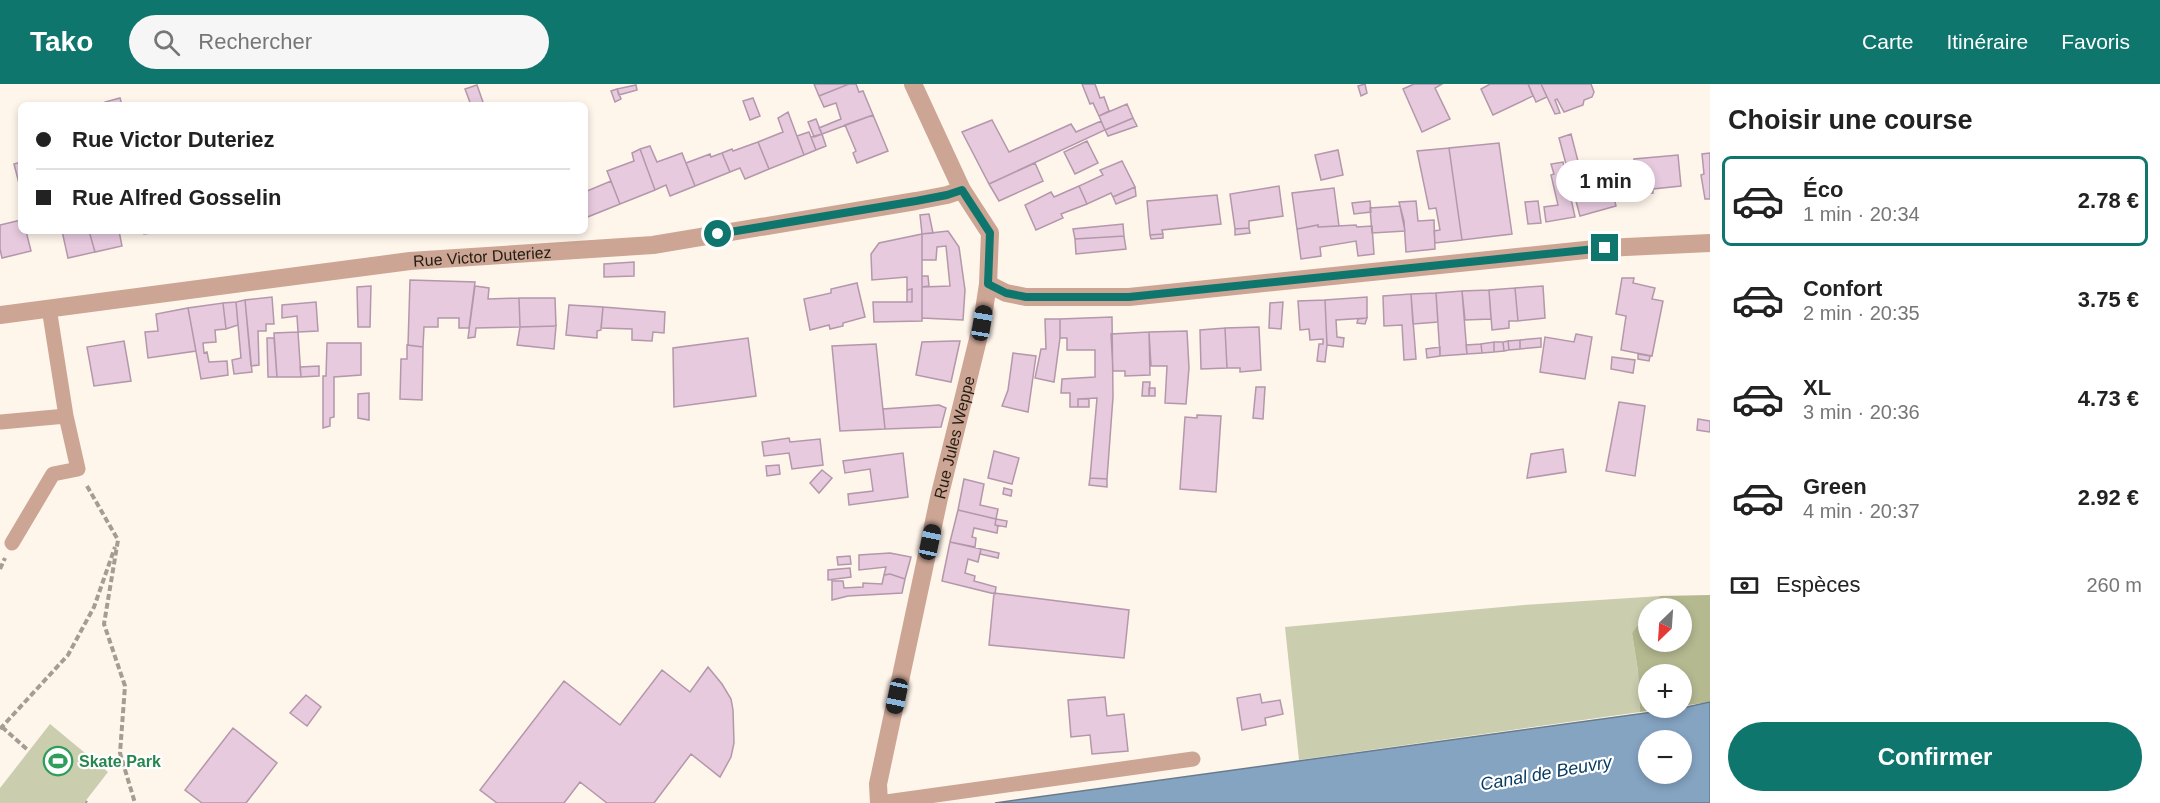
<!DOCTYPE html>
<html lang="fr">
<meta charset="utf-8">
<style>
:root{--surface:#fff;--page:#f6f6f6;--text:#222;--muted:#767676;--line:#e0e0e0;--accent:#0f766e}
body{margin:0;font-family:Arial,sans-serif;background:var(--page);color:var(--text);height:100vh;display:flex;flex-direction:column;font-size:22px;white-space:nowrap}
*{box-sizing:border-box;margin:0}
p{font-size:20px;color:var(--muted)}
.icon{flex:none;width:33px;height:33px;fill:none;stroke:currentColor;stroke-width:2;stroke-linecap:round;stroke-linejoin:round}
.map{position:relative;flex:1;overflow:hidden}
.sheet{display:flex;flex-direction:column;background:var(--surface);width:450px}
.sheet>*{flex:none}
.banner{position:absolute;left:18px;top:18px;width:570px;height:132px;border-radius:9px;box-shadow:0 3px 9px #0003;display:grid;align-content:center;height:132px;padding:0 18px;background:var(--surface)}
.needle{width:39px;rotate:205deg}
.fabs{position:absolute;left:1638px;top:514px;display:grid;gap:12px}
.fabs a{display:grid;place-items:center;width:54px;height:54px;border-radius:50%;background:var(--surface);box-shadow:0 3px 9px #0003;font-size:30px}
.end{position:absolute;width:27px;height:27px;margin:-14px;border:8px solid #0f766e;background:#fff;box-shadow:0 0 0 3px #fff}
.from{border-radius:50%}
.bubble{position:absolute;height:42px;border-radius:21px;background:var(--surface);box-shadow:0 3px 9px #0003;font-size:20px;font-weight:700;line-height:42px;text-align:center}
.car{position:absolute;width:18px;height:36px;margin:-18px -9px;border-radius:8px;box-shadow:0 0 4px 2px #0007;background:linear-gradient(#222 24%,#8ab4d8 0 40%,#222 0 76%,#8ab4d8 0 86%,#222 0)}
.banner b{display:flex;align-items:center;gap:21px;height:57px;font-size:22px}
.banner b+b{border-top:2px solid var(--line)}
.banner i{width:15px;height:15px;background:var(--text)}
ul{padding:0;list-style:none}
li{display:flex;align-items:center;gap:18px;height:90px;margin:0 12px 9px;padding:0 6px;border:3px solid transparent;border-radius:9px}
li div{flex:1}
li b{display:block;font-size:22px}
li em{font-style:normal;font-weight:700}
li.selected{border-color:var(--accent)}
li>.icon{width:54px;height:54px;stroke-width:1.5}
h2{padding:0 18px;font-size:27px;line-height:72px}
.pay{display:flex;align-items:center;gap:15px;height:66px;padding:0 18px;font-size:22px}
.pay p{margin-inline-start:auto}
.cta{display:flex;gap:12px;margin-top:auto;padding:12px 18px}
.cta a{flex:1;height:69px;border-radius:36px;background:var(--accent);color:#fff;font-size:24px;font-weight:700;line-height:69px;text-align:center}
header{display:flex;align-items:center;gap:36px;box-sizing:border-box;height:84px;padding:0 30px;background:var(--accent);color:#fff}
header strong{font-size:28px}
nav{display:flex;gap:33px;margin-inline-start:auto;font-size:21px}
.search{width:420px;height:54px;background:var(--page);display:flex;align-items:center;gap:15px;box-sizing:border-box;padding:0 21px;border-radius:33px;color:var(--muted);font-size:22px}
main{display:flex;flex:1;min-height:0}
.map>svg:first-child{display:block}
.green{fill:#cacdae}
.forest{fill:#b5b990}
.water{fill:#85a4c2;stroke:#687b8d;stroke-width:1.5;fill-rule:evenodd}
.building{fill:#e7cade;stroke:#b397aa;stroke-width:1.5}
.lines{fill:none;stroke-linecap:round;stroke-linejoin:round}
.path{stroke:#a59d93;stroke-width:4;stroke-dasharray:6 3;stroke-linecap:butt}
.lane{stroke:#cca594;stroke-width:15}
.street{stroke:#cca594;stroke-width:18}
.route{stroke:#0f766e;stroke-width:8}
.labels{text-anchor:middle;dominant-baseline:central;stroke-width:4.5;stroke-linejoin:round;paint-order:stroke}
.street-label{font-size:16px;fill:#231c12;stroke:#fff}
.leisure-label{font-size:16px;font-weight:bold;fill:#27864d;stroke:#fff;text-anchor:start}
.water-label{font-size:18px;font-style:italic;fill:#093c64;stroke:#fff}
</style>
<header>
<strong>Tako</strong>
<div class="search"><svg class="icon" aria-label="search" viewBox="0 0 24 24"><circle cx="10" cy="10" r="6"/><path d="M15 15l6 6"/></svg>Rechercher</div>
<nav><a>Carte</a><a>Itinéraire</a><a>Favoris</a></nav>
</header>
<main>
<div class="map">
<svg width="1710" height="719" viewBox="0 0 1710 719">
<rect width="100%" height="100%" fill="#fef5eb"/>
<path class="green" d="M1660 512 1632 549 1638 587 1640 628 1299 676 1285 543 1524 521Z
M50 640 108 688 84 719H0V704Z"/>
<path class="forest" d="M1710 511V618L1682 622V591H1648V624H1671L1640 628 1638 587 1632 549 1648 527V558H1682V525H1650L1660 512Z"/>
<path class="water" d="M1710 618V719H995L1682 624ZM1648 657H1682V690H1648Z"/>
<path class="building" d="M814 0H849L819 12Z
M849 0H856L859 8 863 7 873 31 822 50 819 44 841 35 836 19 824 23 819 12Z
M1082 0H1095L1100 14 1104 13 1109 27 1099 32 1093 19 1090 20Z
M1365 0 1367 9 1361 12 1358 2Z
M1414 0H1442L1435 4 1450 35 1422 48 1403 5Z
M1490 0H1528L1533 12 1493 31 1481 5Z
M1528 0H1541L1547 13 1536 18Z
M1541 0H1591L1594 8 1592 13 1584 16 1583 21 1564 28 1557 15 1555 16 1560 29 1555 30Z
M477 1 484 21H471L465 5Z
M636 1 637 6 619 11 617 5Z
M617 5 621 15 615 18 611 7Z
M120 14 122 21H105V18Z
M753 14 760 32 750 36 743 17Z
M1127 20 1133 34 1105 46 1099 32Z
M788 28 804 71 769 85 758 58 783 48 778 34Z
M873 31 888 67 857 79 853 69 856 67 845 41Z
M1133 34 1137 42 1108 52 1105 46Z
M816 35 822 50 814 53 808 38Z
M992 36 1009 68 1071 40 1076 48 1101 37 1105 46 989 100 962 48Z
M809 48 816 66 804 71 797 52Z
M822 50 826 62 816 66 811 53Z
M1571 50 1581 89 1591 87 1595 101 1610 96 1616 122 1580 132 1559 54Z
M1087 57 1098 79 1075 90 1064 68Z
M758 58 769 85 745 95 740 84 730 88 722 69 732 65 733 67Z
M1499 59 1512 150 1462 156 1449 64Z
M650 62 657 78 682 69 695 102 670 112 666 101 655 106 640 65Z
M1449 64 1462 156 1435 159 1434 147 1440 146 1436 124 1429 125 1417 67Z
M640 65 655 106 620 120 607 87 634 77 632 69Z
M1338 66 1343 91 1321 96 1315 71Z
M722 69 730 88 695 102 686 79 710 70 711 73Z
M1710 69V115H1705L1701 91 1704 90 1702 70Z
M1678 71 1681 102 1653 105V109L1637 110 1634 75Z
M1122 77 1135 103 1113 113 1111 109 1087 120 1079 102 1103 91 1100 86Z
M21 78V107L14 80Z
M1563 78 1575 133 1546 138 1544 123 1558 121 1551 91 1554 90 1551 80Z
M1035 79 1043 97 999 117 989 100Z
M611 97 620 120 585 134 587 107Z
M1079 102 1087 120 1061 130 1063 134 1036 146 1025 121 1051 108 1054 113Z
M1279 102 1283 132 1249 137V144L1235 145 1230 110Z
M1135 103 1136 112 1116 120 1113 113Z
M1334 104 1339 142 1318 143V141L1297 145 1292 109Z
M1217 111 1221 140 1162 146 1163 150 1150 151 1147 117Z
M1370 117 1371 128 1354 130 1352 119Z
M1416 117 1418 137 1434 136 1435 165 1406 168 1404 137 1399 118Z
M1538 117 1541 139 1528 140 1525 118Z
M1400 122 1405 147 1372 149 1370 124Z
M929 130 933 149 922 150 920 131Z
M21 136V147H26L31 167 2 174 0 165V141Z
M1123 140 1124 152 1075 155 1073 145Z
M1318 141V143L1356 141 1357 143 1372 142 1374 170 1358 172 1356 157 1320 163 1321 172 1301 175 1297 145Z
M1249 144 1250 149 1235 151V145Z
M62 147H89L95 168 68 174Z
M89 147H119L122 162 95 168Z
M144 147H167L144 150Z
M948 147 959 163 965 206 963 236 922 234V203L950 202 946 162 937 163 936 176H922V150Z
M922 150V237L874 238 873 218H912V205L907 206V193L872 196 871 170 879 159Z
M1163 150V154L1151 155 1150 151Z
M1124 152 1126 165 1076 170 1075 155Z
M634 178V192L604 193V180Z
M922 192H928L929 202 922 203Z
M1622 194H1634L1633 199 1655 204 1652 215 1663 217 1652 272 1621 266 1626 232 1616 230Z
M410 196 475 198 469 244H459V234H438V243H424L423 263 408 261Z
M857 199 865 233 843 239V242L830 245 829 241 810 246 804 215 831 209V205Z
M371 202 370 243H358L357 203Z
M475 202 489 204 488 215 519 214 520 243 476 244 475 253 468 254Z
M1543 202 1545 234 1518 237 1515 204Z
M1515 204 1518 237H1509V244L1492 246 1489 206Z
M912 205V218H907V206Z
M1489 206 1491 235 1465 236 1462 207Z
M1462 207 1467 270 1440 272 1436 209Z
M1436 209 1438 238 1413 240 1411 210Z
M1411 210 1416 275 1404 276 1402 241 1384 242 1383 212Z
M272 213 274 240H266V247H258L259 281 251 282 245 216Z
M1367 213V234L1336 236 1337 253 1344 254 1343 263 1327 261 1325 216Z
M519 214H555L556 242 520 243Z
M245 216 252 288 234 290 232 276 241 274 236 218Z
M1325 216 1327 261 1325 278 1317 277 1319 260H1323V255L1310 256 1309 245 1300 246 1298 217Z
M236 218 238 241 226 245 223 219Z
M316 218 318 247 298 248 297 232 282 234V221Z
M1283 218 1281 245 1269 244 1270 219Z
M223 219 226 245 215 246 216 258 203 259 204 269 207 268 209 278 227 277 228 291 201 295 188 224Z
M569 221 603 223 601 246 597 247V254L566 251Z
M603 223 665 228 664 249 653 248 652 257 632 256V245L601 244Z
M188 224 196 267 148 274 145 248 158 247 156 230Z
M1112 233 1113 313 1107 395 1090 394 1097 314 1078 315V323H1070V309H1061L1062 295 1095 293V266H1067V254H1060V235Z
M1367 234 1365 240 1357 239 1358 235Z
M1045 235H1060V254L1054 298 1035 294 1041 265H1046Z
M556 242 554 265 517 261 520 243Z
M1259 243 1261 286 1240 288V284H1227L1225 244Z
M1225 244 1227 284 1201 285 1200 246Z
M1187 247 1189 284 1186 320 1165 319 1167 282H1151L1149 248Z
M298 248 301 293H277L274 249Z
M1149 248 1150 291 1125 292V287H1113L1111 250Z
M1576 250 1592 253 1585 295 1540 288 1545 253 1574 258Z
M267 254H274L277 293H268Z
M748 254 756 312 674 323 673 264Z
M1541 254V263L1520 265V256Z
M1520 256V265L1509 266 1508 257Z
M124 257 131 297 94 302 87 263Z
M953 257H960L951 298 916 291 922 258Z
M1508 257 1509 266 1504 267 1503 258Z
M1494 258H1503L1504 267 1494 268Z
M1494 258V268L1482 269 1481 260Z
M327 259H361V291L334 293V333L330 334V342L323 344V292H326Z
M876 260 885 345 840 347 832 262Z
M1481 260 1482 269 1467 270 1466 261Z
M407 261 423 263 422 316 400 315 401 275H407Z
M1440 263V272L1427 274 1426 265Z
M1013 269 1036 272 1028 328 1002 322 1008 306Z
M1638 270 1650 272 1649 277 1638 275Z
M1612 273 1635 276 1633 289 1611 285Z
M319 282V292L301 293 300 283Z
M1143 298H1150L1149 312H1142Z
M1256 303H1265L1263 335 1253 334Z
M1149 304H1155V312H1149Z
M369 309V336L358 334V310Z
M1078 315H1089V323H1078Z
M1619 318 1645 322 1635 392 1606 387Z
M939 321 946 324 941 343 885 345 883 325Z
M1197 331 1221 332 1216 408 1180 405 1185 333 1197 334Z
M1698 335 1710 337V348L1697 346Z
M789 354 790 358 820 355 823 381 792 385 789 369 764 372 762 358Z
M1563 365 1566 388 1527 394 1531 370Z
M994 367 1019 374 1012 400 988 394Z
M903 369 908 413 849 421 848 410 873 407 870 385 845 389 843 377Z
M779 381 780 390 767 392 766 382Z
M822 386 832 394 819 409 810 399Z
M1090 394 1107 395V403L1089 401Z
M964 395 984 400 980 421 998 425 996 435 958 426Z
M1004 404 1012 406 1011 412 1003 410Z
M958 426 996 435 995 441 998 442 997 449 974 444 972 453 976 454 975 463 950 458Z
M996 435 1007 437 1006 443 995 441Z
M950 458 981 465 978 478 968 475 965 489 975 492 974 497 996 503 995 510 942 497Z
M981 465 999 469 998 474 980 470Z
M890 469 911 473 905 495 890 490 884 491 886 483 859 486V471Z
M850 472 851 480 838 481 837 473Z
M850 484 851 493 828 496V486Z
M890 490 905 495 902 509 848 512 832 516V497H843L844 504 863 503V499L882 500 884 491Z
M994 509 1129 526 1124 574 989 561Z
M708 583 722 600 731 615 733 626 734 659 731 673 720 693 691 670 654 719H607L580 698 564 719H497L480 706 564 597 620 641 662 586 690 608Z
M1260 610 1262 619 1280 616 1283 630 1265 634 1266 641 1242 646 1237 614Z
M306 611 321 623 307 642 290 629Z
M1105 613 1107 632 1124 630 1128 667 1092 670 1090 651 1071 653 1068 616Z
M233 644 277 679 246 719H202L185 706Z"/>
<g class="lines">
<path class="path" d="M87 402 118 456 104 540 125 602 120 669 135 719
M0 485 5 474
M2 643 29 667
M0 645 68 571 94 523 115 463
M85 718 87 719"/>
<path class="lane" d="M1 338 66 332
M12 459 53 390 78 385 66 332 49 224
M879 719 1193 675"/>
<g class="street">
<path d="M988 200 1006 209 1026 213H1129L1605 164 1710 159"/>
<path id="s1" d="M0 231 410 177 653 161 916 117 947 111 962 106"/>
<path id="s2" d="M879 719 878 700 939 414 982 239 988 200 990 149 962 106 913 0"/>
</g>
</g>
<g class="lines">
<path class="route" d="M718 150 916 117 947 111 962 106 990 149 988 200 1006 209 1026 213H1129L1605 164"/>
</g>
<defs>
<g id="stadium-ring" transform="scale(1.5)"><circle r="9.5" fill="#fff" stroke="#2e9e5b" stroke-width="1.5"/><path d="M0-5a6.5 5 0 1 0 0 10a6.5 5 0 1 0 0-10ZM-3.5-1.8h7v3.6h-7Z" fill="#2e9e5b"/></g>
</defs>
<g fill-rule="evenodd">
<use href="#stadium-ring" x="58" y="677"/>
</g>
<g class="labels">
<g class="street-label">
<text stroke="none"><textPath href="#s1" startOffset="486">Rue Victor Duteriez</textPath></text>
<text stroke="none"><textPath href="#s2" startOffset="374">Rue Jules Weppe</textPath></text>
</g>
<g class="leisure-label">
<text x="79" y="677">Skate Park</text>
</g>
<g class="water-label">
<text transform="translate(1546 689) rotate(-10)">Canal de Beuvry</text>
</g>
</g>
</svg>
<div class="fabs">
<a><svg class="needle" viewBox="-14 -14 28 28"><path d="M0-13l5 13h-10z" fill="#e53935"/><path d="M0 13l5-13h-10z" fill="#767676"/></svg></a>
<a>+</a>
<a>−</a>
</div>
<i class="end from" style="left:718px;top:150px"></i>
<i class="end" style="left:1605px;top:164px"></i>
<div class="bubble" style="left:1556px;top:76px;width:99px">1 min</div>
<i class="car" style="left:982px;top:239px;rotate:9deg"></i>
<i class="car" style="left:930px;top:458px;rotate:12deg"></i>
<i class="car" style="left:897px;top:612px;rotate:192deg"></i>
<div class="banner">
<b><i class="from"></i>Rue Victor Duteriez</b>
<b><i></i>Rue Alfred Gosselin</b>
</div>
</div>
<section class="sheet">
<h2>Choisir une course</h2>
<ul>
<li class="selected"><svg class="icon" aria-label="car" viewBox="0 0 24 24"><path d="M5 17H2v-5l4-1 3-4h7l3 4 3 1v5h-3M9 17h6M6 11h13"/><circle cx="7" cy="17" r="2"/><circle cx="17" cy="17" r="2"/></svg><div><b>Éco</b><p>1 min · 20:34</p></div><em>2.78 €</em></li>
<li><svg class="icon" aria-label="car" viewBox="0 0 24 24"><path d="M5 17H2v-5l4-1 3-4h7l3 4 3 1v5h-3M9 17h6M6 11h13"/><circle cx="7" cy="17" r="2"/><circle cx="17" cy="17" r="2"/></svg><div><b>Confort</b><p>2 min · 20:35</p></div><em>3.75 €</em></li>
<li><svg class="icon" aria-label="car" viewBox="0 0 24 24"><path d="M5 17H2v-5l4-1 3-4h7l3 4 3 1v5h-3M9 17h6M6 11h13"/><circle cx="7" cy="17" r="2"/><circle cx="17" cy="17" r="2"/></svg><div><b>XL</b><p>3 min · 20:36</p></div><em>4.73 €</em></li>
<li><svg class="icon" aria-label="car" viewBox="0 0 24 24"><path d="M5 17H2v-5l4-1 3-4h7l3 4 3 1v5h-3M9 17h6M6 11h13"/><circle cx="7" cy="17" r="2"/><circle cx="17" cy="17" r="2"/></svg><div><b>Green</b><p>4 min · 20:37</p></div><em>2.92 €</em></li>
</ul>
<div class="pay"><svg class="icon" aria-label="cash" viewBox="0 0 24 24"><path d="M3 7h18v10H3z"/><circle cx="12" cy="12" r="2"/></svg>Espèces<p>260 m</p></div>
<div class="cta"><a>Confirmer</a></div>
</section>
</main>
